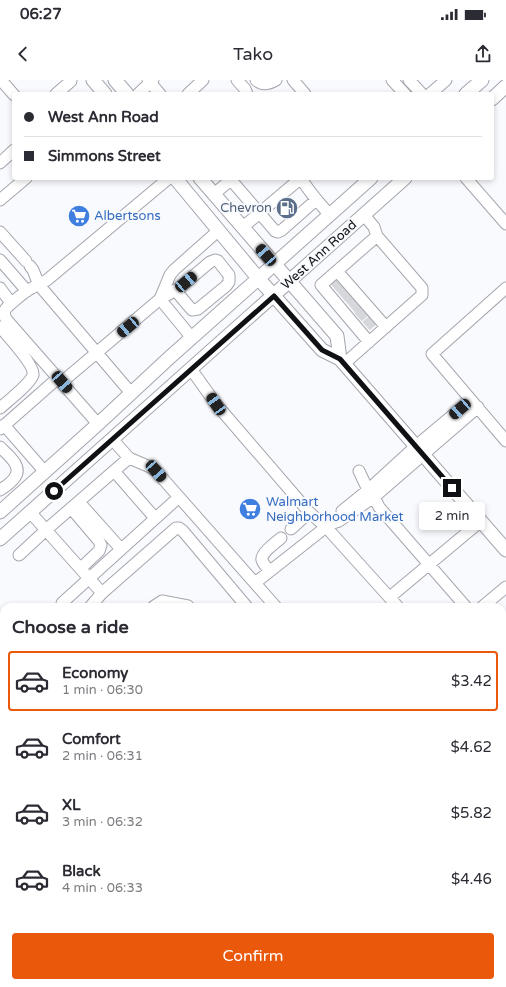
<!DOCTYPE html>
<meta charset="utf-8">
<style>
:root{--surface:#fff;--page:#f2f2f3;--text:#2b2b33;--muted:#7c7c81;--line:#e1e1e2;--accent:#ea580c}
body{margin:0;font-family:"Varela Round",sans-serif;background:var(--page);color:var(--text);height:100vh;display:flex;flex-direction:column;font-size:15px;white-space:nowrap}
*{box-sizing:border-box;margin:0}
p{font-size:13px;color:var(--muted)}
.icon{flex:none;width:22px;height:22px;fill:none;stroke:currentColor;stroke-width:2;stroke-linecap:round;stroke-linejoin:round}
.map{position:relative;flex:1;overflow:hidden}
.details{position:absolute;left:0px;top:523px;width:506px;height:384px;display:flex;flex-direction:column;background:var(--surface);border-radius:12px 12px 0 0;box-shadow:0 2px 6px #0003}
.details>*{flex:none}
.banner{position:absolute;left:12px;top:12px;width:482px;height:88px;border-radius:4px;box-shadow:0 2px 6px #0003;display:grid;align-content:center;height:88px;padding:0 12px;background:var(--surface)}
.end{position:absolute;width:18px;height:18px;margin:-9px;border:5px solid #101114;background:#fff;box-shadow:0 0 0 2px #fff}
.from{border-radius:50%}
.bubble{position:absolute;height:28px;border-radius:4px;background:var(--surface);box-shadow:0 2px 6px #0003;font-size:13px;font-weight:600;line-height:28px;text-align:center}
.car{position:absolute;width:12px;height:24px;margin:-12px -6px;border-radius:5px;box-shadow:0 0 3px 1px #0007;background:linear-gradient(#222 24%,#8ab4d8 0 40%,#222 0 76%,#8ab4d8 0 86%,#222 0)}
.banner b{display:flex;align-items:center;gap:14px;height:38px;font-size:15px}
.banner b+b{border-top:1px solid var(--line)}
.banner i{width:10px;height:10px;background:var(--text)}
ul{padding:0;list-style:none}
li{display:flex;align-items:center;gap:12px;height:60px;margin:0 8px 6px;padding:0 4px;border:2px solid transparent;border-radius:4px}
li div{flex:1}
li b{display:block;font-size:15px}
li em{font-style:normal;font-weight:600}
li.on{border-color:var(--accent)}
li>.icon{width:36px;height:36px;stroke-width:1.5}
h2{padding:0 12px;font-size:18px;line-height:48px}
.action{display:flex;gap:8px;margin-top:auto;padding:8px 12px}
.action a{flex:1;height:46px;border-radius:4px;background:var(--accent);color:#fff;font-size:16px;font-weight:600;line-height:46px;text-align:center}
.status{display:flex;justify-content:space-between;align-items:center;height:28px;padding:0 20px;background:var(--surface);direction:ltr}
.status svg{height:11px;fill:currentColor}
header{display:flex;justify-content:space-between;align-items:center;height:52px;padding:0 12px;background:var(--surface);font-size:18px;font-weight:600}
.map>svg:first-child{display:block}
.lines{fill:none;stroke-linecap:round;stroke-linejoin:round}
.stream{stroke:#a7bedd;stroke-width:2}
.minor-tunnel{stroke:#d6d7db;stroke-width:11;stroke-dasharray:11 5.5;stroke-linecap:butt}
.minor-casing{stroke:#a5a5ae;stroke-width:13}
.major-casing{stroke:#a5a5ae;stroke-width:15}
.minor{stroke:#fff;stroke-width:11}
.major{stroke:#fff;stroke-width:13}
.route{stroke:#101114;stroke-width:5}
.labels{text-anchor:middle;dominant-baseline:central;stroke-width:4;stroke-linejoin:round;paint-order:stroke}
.service-label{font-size:13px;fill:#4e5e75;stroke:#f9fafe;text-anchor:end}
.shop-label{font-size:13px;fill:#366cbe;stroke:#f9fafe;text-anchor:start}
.street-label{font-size:13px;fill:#101114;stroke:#f9fafe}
</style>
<div class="status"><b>06:27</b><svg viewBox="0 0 49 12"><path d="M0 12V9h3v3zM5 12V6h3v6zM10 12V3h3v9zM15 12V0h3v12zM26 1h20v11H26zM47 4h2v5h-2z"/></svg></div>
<header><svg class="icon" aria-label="back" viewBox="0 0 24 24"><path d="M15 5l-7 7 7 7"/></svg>Tako<svg class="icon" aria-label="share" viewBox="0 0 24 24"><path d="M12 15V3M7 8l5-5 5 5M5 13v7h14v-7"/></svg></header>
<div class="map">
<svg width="506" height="907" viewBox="0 0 506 907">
<rect width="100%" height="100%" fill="#f9fafe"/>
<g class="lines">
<path class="stream" d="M502 555 506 552"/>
<path class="minor-tunnel" d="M334 208 341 202
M340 215 347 209
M347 223 353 217
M353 230 360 224
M358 237 365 231
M366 246 373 240"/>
<g class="minor-casing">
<path id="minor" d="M1 0 14 15
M148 0 160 14
M237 0 245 9 247 14
M256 0C262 6 269 4 276 0
M293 0 305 14
M392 0 405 14
M409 0 422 14
M56 14 71 1
M138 14 153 0
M188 14 203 0
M430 14 446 0
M0 83 14 70
M301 98C309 112 319 123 330 135
M466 98 506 144
M231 100 275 151 278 152 282 150 316 120
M214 114 233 98
M0 120 26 98
M243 147 301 98
M0 152 26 181
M0 180 27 211
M30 186 33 190 39 205 131 313
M337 191 386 247
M0 208 11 223
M506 208 432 274 506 361
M175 210 192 230 198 229 226 206 229 202V195L218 181 215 180 210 182 178 209 160 219 192 258
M0 247C7 255 35 286 33 295 30 304 8 321 0 328
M369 262 321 205 377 156
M345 283 422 215V208L377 156 374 147 364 135
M191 289 216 324 309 432 326 447 398 527
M62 302 160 219 170 195 174 190 219 150
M98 344 6 239C5 237 4 233 5 230 8 225 27 210 32 208 37 205 42 203 47 200L169 98
M4 345 45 392
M0 349 58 298
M112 359 129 378 150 387 156 391 276 527
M0 367C7 374 23 386 15 397 12 402 5 407 0 410
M114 391 155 438
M359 391 368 410 374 417 379 427 466 527
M79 422 121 469
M71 428 99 461 101 465 99 471 81 488
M342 431 368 410 416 366 471 320
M30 432 102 513
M291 449 302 439 309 432
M19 475 47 449 129 378
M270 491C267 488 263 484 262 480 260 474 276 462 281 458
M255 503 326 447 330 444 339 441 374 417 478 327
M390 517 481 441
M62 523 179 417
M90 527 102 513 176 448H179L183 451 247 527
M153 527 162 521 188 526 189 527
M482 527 506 507
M0 573 4 577
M502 612 506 608
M0 636 4 632
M502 725 506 722
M0 752 4 749
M0 760 4 764
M0 853 4 849
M502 896 506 888
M95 903 98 907
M280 903 283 907
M392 903 395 907
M165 907 169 903
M497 907 499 903"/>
</g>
<g class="major-casing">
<path id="major" d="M93 0 105 14
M115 0 127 14
M466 14 482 0
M492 19 506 6
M175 98 258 198 322 270 340 279 506 470
M200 98 337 256 340 279
M0 432 98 344 169 278 371 98
M0 459C135 338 271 219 405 98"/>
</g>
<use href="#minor" class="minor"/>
<use href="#major" class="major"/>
</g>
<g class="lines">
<path class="route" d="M54 411 274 216 322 270 340 279 452 408"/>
</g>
<defs>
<g id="fuel-disc" transform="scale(1.15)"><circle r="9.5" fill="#5c6f8a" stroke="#f9fafe"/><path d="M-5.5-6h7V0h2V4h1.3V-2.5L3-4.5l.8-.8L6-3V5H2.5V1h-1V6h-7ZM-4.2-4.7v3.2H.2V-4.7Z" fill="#fff"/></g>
<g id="supermarket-disc" transform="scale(1.15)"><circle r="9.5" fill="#3f7fe0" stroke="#f9fafe"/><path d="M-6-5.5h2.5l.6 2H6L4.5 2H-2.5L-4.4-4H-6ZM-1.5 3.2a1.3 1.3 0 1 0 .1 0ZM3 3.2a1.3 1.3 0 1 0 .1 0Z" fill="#fff"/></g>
</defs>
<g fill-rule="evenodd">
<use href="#fuel-disc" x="287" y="128"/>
<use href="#supermarket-disc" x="79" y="136"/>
<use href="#supermarket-disc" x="250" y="429"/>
</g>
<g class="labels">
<g class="service-label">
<text x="272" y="128">Chevron</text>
</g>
<g class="shop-label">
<text x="94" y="136">Albertsons</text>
<text x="266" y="422">Walmart<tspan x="266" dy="15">Neighborhood Market</tspan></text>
</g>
<g class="street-label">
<text transform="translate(319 175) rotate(-42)">West Ann Road</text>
</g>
</g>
</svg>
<i class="end from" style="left:54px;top:411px"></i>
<i class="end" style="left:452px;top:408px"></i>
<div class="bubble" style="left:419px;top:422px;width:66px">2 min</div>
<i class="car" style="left:266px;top:175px;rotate:319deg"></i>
<i class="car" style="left:186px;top:202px;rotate:50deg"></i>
<i class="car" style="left:128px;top:247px;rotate:230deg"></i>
<i class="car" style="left:62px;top:302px;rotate:139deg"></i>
<i class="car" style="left:216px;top:324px;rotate:326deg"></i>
<i class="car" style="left:460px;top:329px;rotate:229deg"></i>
<i class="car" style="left:156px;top:391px;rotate:139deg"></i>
<div class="banner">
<b><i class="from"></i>West Ann Road</b>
<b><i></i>Simmons Street</b>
</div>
<section class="details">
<h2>Choose a ride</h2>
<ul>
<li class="on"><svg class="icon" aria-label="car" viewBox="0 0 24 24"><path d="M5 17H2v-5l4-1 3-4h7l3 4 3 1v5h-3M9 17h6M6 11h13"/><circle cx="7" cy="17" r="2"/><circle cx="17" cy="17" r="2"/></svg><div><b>Economy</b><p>1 min · 06:30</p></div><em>$3.42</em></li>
<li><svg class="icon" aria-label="car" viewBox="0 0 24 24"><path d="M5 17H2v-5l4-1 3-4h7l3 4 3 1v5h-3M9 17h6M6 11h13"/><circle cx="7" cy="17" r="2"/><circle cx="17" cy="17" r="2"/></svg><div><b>Comfort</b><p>2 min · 06:31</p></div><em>$4.62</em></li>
<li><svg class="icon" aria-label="car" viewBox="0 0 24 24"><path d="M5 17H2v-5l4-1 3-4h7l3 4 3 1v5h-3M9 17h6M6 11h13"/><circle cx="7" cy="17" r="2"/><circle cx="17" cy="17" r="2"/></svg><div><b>XL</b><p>3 min · 06:32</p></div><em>$5.82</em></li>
<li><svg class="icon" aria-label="car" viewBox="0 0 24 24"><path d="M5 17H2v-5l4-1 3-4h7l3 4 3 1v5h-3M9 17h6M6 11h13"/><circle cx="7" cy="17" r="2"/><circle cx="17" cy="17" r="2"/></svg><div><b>Black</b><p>4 min · 06:33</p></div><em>$4.46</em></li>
</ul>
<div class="action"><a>Confirm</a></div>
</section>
</div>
